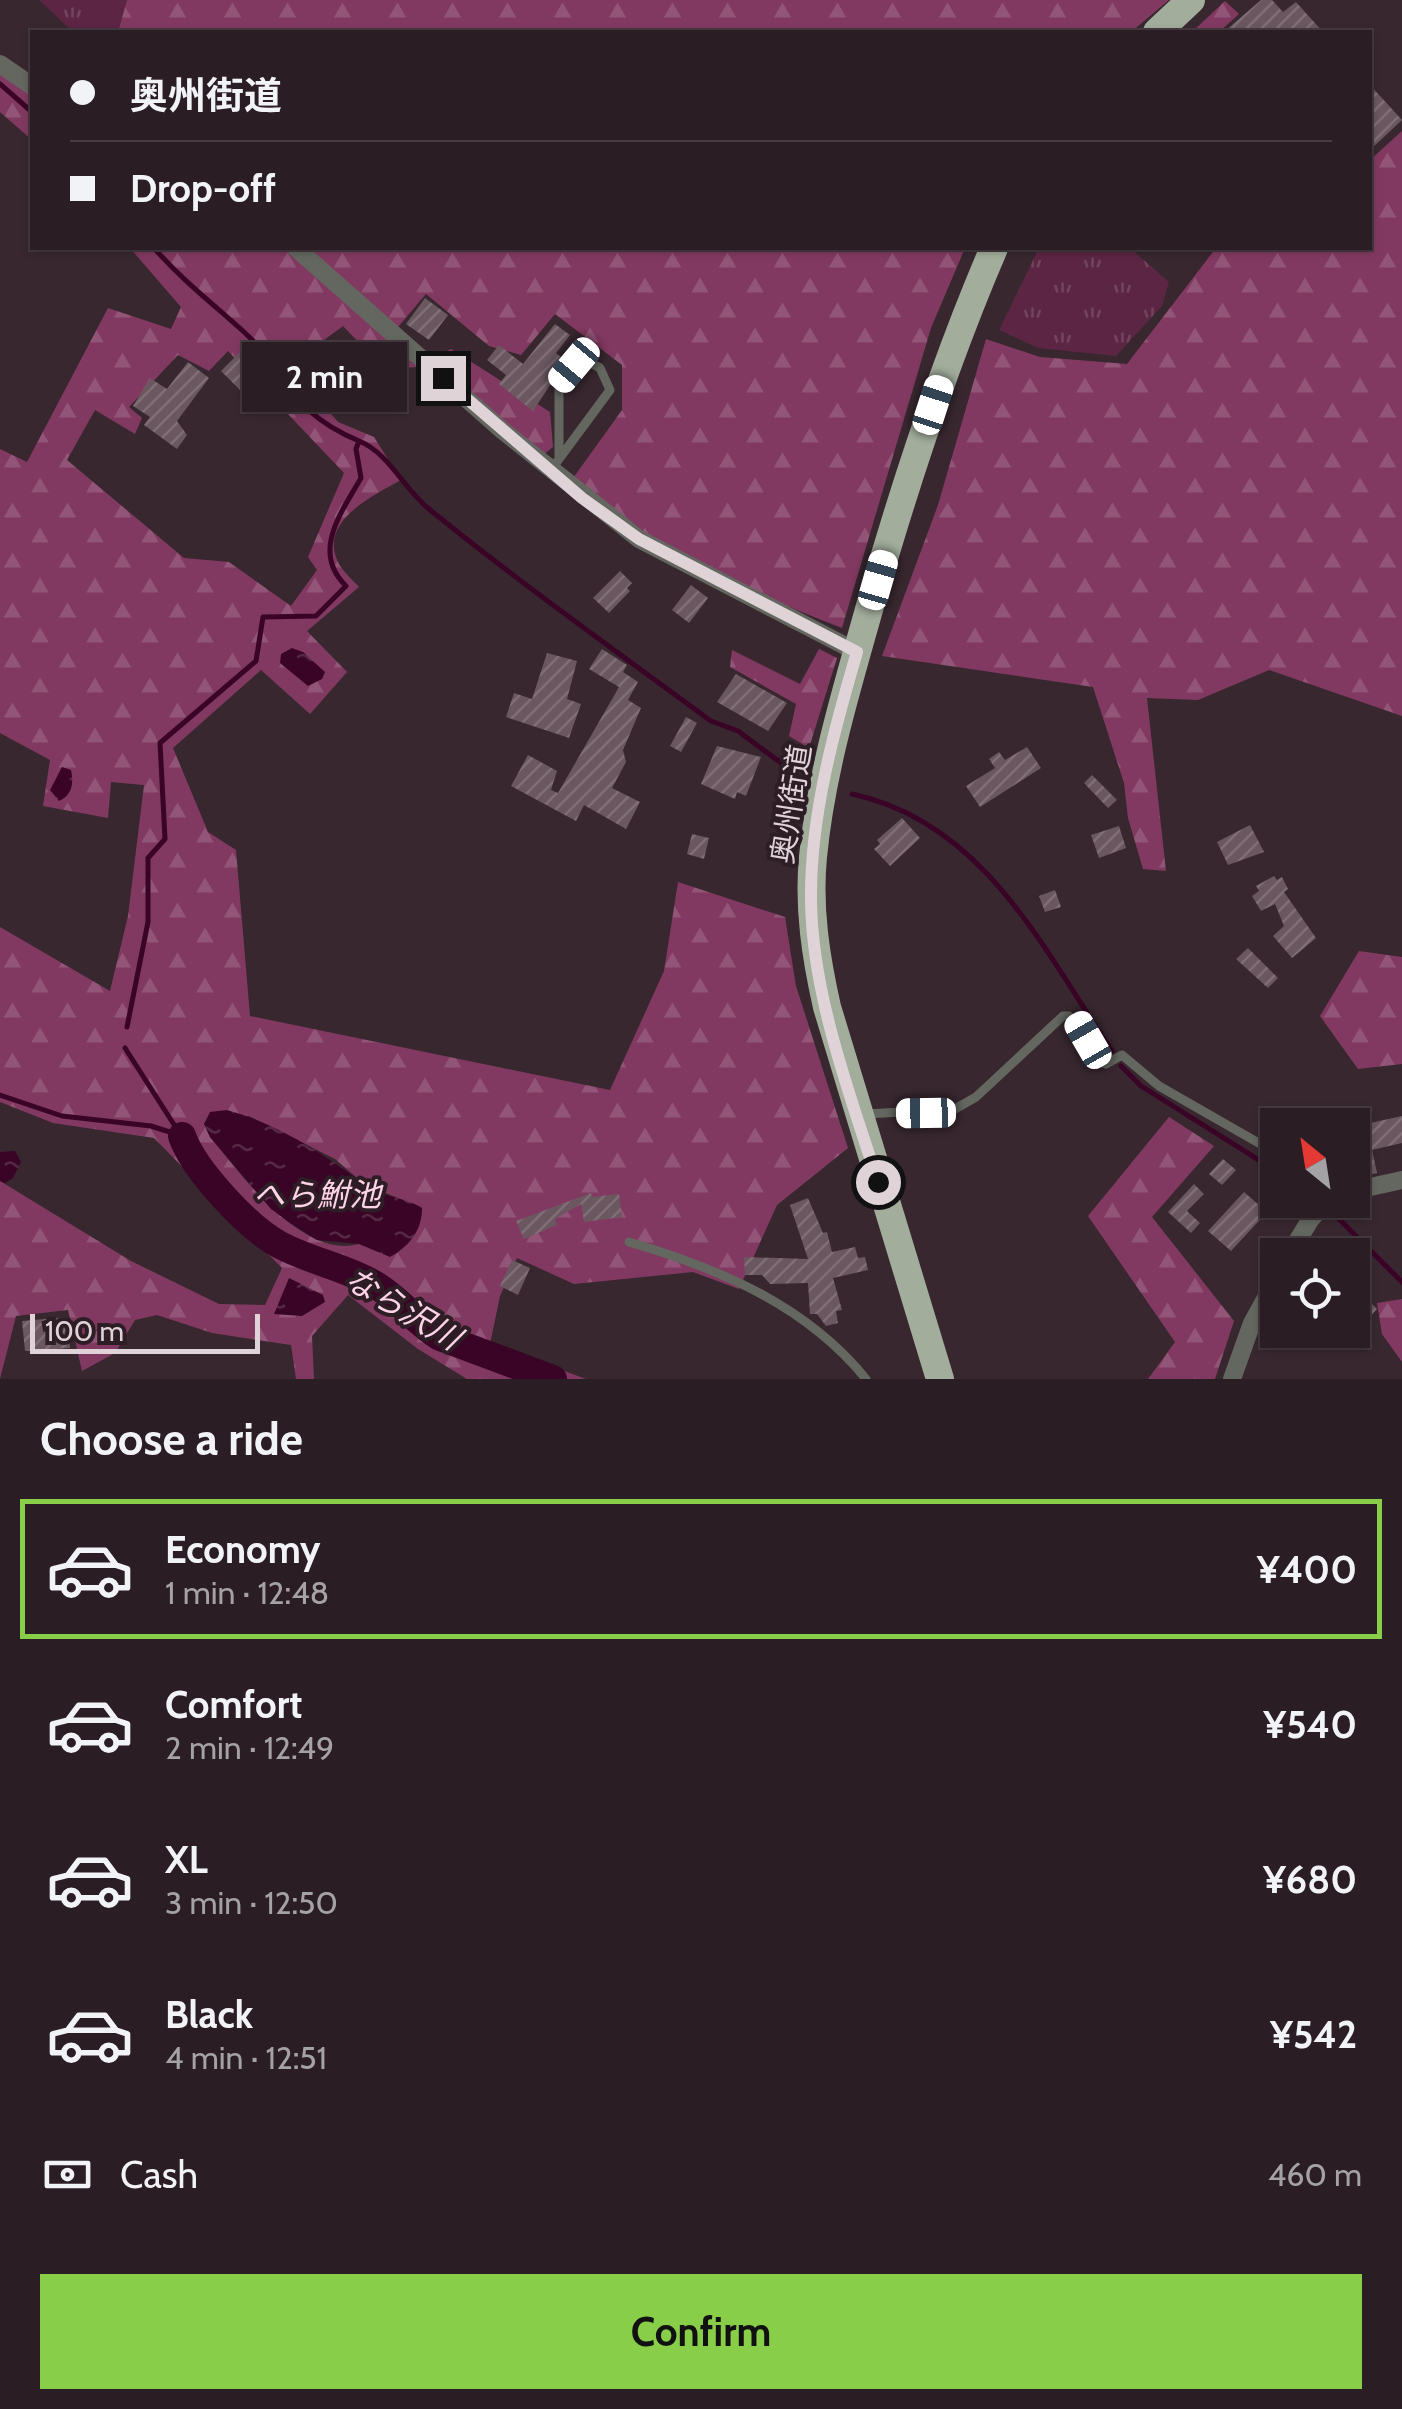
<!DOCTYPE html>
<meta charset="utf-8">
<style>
:root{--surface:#2a1d23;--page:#32262b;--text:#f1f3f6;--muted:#a5a2a6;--line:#463b41;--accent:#89ce48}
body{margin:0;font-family:Cabin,"Noto Sans JP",sans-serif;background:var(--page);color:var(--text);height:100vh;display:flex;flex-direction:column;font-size:38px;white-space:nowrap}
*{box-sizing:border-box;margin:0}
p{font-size:32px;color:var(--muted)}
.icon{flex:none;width:55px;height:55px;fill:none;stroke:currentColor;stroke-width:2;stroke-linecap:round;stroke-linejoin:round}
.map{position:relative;height:1379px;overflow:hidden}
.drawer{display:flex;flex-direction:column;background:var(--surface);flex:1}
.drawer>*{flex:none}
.top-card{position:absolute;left:30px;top:30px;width:1342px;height:220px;border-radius:0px;box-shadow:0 2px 8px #0004,0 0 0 2px var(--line);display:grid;align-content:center;height:220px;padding:0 40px;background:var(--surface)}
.needle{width:65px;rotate:330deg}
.controls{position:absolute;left:1260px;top:1108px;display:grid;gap:20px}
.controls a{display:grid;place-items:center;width:110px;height:110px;border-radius:0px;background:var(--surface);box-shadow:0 2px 8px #0004,0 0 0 2px var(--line);font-size:50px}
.scale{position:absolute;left:30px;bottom:25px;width:230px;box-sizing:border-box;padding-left:10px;border:5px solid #dfd3d8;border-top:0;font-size:28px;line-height:35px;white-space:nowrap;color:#dfd3d8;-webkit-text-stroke:8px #2d1d25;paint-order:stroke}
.end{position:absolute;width:45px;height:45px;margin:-22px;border:12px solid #dfd3d8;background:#111;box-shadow:0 0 0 5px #111}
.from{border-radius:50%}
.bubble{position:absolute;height:70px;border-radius:0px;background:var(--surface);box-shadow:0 2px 8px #0004,0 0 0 2px var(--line);font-size:32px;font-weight:700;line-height:70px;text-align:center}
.car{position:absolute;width:30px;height:60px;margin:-30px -15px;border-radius:12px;box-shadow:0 0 8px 2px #0007;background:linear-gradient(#fff 24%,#345 0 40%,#fff 0 76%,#345 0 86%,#fff 0)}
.top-card b{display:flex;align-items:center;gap:35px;height:95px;font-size:38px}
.top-card b+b{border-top:2px solid var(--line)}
.top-card i{width:25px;height:25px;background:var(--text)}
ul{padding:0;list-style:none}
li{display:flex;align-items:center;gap:30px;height:140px;margin:0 20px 15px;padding:0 20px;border:5px solid transparent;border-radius:0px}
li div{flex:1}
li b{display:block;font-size:38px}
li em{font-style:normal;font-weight:700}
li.active{border-color:var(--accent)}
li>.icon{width:90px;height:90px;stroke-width:1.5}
h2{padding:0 40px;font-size:45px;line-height:120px}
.pay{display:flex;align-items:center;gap:25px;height:110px;padding:0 40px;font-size:38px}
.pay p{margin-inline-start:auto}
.primary-button{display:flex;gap:20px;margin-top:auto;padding:20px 40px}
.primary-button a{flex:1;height:115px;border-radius:0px;background:var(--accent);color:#111;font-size:40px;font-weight:700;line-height:115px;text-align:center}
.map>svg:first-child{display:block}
.grass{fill:url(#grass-tufts)}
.forest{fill:url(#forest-firs);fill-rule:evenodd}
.water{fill:url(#water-ripples)}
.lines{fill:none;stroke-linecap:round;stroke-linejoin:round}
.stream{stroke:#390425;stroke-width:5}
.river{stroke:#390425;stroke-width:28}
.building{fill:url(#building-hatch)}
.service{stroke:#636760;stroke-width:9}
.minor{stroke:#636760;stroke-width:18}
.trunk{stroke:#a2ad9c;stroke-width:28}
.route{stroke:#dfd3d8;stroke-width:12}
.labels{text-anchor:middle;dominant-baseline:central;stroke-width:8;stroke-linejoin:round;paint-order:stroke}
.street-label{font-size:30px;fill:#dfd3d8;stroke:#2d1d25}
.water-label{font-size:32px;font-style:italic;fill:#fed2e7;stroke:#2d1d25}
</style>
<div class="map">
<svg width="1402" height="1379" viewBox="0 0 1402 1379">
<defs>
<pattern id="grass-tufts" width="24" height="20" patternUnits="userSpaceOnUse" patternTransform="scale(2.5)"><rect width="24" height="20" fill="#5b2543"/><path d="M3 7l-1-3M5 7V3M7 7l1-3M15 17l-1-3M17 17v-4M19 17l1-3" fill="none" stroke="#72445d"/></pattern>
<pattern id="forest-firs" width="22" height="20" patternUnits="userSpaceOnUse" patternTransform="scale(2.5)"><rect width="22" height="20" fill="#823961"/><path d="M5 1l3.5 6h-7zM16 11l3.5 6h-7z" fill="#935577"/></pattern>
<pattern id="water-ripples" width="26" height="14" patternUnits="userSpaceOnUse" patternTransform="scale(2.5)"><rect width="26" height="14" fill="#390425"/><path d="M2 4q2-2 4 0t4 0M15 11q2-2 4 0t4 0" fill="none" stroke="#552844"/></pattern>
<pattern id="building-hatch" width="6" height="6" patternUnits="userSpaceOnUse" patternTransform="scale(2.5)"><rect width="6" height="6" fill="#6a5760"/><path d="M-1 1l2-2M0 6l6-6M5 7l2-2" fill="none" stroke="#7f6e76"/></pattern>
</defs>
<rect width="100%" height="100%" fill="#38272f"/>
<path class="grass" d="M39 0H127L118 32H73Z
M1039 248H1130L1169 282 1162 306 1116 356 1038 348 999 330Z"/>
<path class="forest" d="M127 0H1169L1131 32H118Z
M1225 1 1239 14 1219 32H1192Z
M0 72 32 93V140L0 112Z
M1402 131V716L1269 670 1198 700 1147 698 1166 871 1143 869 1128 818 1124 783 1093 687 882 656 938 505 986 339 1040 357 1127 364 1216 248H1370V160Z
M130 248H965L931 328 842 628C744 591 654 545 571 481L622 410V365L555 314 521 355 489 346 426 294 387 340 417 367 384 369 343 326 290 365 338 422 374 437 401 480C374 495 318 521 338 562 342 571 353 580 359 587L307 631 347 672 310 714 261 670 173 748 208 832 236 850 250 1016 610 1090 664 971 678 882 785 917 796 986 848 1148 777 1205 739 1289 693 1272 574 1284 517 1258 500 1296 490 1344 586 1379H467L418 1349 348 1295 312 1336 314 1379H296L291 1345 212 1333 157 1315 135 1320 115 1353 82 1371 68 1310 16 1316 0 1379V1181L131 1261 219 1304 265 1305 282 1268 154 1138 53 1123 0 1102V927L110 991 128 916 144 785 111 782 108 818 43 806 50 760 0 733V449L27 462 108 308 171 329 181 307ZM228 351 344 473 308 557 317 570 291 606 229 562 184 558 67 460 95 410 135 434 142 418 129 407 178 355 209 371ZM249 1116 335 1159 364 1184 422 1208C403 1219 382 1236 362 1243 304 1263 241 1174 210 1137L204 1123Z
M451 349 550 412 553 447 543 455 438 366 441 354Z
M819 649 837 658 809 748 789 736 796 704 730 667 732 650 800 684Z
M1359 951 1402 957V1064L1358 1069 1320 1016Z
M1169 1117 1214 1146 1152 1217 1234 1321 1215 1379H1148L1175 1342 1088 1216Z
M1402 1299V1362L1382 1334 1377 1303Z"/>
<path class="water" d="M292 648 303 652 325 672 322 679 308 686 280 663 281 654Z
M62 767 71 770C74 784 72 795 59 801L50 790Z
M227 1110C278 1124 323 1153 364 1184 381 1197 405 1197 422 1208 422 1230 410 1246 390 1257L359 1244 317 1240 290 1223 271 1209 210 1137 204 1124 210 1112Z
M15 1151 21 1162 13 1178 5 1183 0 1181V1152Z
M289 1278 323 1295 325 1302 302 1316 274 1314Z"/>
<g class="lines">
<path class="stream" d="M0 84 32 112
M359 441C389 453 403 488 429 509 520 583 616 651 711 721L738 731 796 774
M852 794C984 822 1043 949 1112 1051
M127 1027 148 922V858L165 839 160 743 256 661 263 617 316 616 346 586C311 552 341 513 361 478L356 449 359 441C287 411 293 377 244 332 212 303 182 280 154 248
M125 1048 180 1134
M1121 1066 1141 1086 1278 1172
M0 1095 62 1116 151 1126 182 1136
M1333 1213 1402 1282"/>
<path class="river" d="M182 1136C194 1170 248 1228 280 1245 310 1261 345 1267 374 1284 400 1299 415 1322 440 1337L553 1379"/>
</g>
<path class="building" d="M1261 0H1272L1283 12 1296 2 1323 32H1224Z
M1370 85 1402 120 1370 150Z
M425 298 448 315 429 340 406 324Z
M555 324 570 335 556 353 566 361 533 411 499 384 506 375 487 360 499 345 523 364Z
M330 340 342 358 308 382 296 364Z
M241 351 262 372 242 392 221 371Z
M188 362 209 378 177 421 187 435 177 449 144 425 150 417 133 406 150 378 167 389Z
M315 383 330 405 320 412 305 390Z
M620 571 632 583 627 588 630 591 609 613 593 598Z
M691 585 708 598 689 623 672 610Z
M602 649 627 665 623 672 638 682 628 700 641 708 623 750 626 762 612 788 640 802 626 829 584 805 576 821 511 786 528 755 557 771 551 790 558 793 619 687 589 669Z
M547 653 577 661 567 699 581 704 569 738 506 717 514 693 532 699Z
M736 674 787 703 768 731 717 702Z
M686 717 697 723 681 752 670 746Z
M717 746 761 757 746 796 737 792 735 799 701 784Z
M1027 747 1041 768 980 807 966 786 995 768 989 759 999 752 1005 760Z
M1092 775 1117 800 1108 808 1084 783Z
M902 818 920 838 890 866 874 849 880 844 877 840Z
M1250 825 1264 852 1228 865 1217 842Z
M1119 826 1126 848 1099 858 1091 835Z
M692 834 709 838 704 859 687 854Z
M1274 876 1277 880 1282 877 1288 889 1284 892 1316 938 1292 958 1273 936 1284 926 1275 904 1261 911 1252 896 1259 891 1256 886Z
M1055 890 1061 907 1045 912 1039 896Z
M1248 948 1278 978 1268 988 1236 959Z
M1402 1116V1143L1372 1150 1377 1173 1364 1176 1359 1156 1352 1158V1127Z
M1223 1159 1236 1170 1222 1185 1209 1174Z
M1194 1184 1204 1194 1187 1211 1200 1223 1191 1233 1168 1212Z
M1244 1192 1267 1212 1231 1251 1208 1231Z
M591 1193 592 1197 619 1194 622 1217 584 1222 581 1204 555 1219 557 1225 524 1239 516 1221Z
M808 1198 823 1233 827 1232 832 1252 855 1247 858 1258 865 1257 868 1270 833 1278 842 1310 836 1311 838 1323 826 1326 817 1314H810L808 1283 770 1284 762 1275H745L744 1257 808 1259 790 1205Z
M512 1260 530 1268 518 1295 500 1286Z
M1366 1298 1377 1309 1360 1327 1352 1312Z
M67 1317 70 1348 25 1351 22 1321Z
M1279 1330H1312L1296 1346Z"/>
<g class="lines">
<path class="service" d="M552 469 559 459 610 390 600 368 589 362 575 365 559 383V459
M866 1114 955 1109 976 1097 1063 1016H1069L1099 1061 1106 1064 1122 1055 1159 1086 1278 1154
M629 1242C718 1268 806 1305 866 1379"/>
<path class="minor" d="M0 64 32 86
M296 248 502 430 639 539 857 652
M1352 1191 1402 1180
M1289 1255 1310 1220 1328 1200
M1232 1379 1252 1323 1278 1276"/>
<path class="trunk" d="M1157 32 1191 0
M940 1379 827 1007C816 958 808 908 813 857 821 772 847 688 870 606 905 484 944 364 994 248"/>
</g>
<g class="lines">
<path class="route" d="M443 378 582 498 639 539 857 652C834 730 810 817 811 900 812 994 849 1092 878 1182"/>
</g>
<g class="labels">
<g class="street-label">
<text transform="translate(791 804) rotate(-81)">奥州街道</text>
</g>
<g class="water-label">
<text x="317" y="1194">へら鮒池</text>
<text transform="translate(403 1308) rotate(31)">なら沢川</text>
</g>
</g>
</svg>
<div class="controls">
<a><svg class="needle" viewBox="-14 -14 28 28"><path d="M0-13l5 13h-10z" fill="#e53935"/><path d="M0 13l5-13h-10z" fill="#a5a2a6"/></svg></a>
<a><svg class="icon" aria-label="locate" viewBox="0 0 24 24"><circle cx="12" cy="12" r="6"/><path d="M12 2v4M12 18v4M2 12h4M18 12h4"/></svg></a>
</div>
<div class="scale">100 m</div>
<i class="end from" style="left:878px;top:1182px"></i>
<i class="end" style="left:443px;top:378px"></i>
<div class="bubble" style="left:242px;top:342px;width:165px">2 min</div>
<i class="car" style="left:574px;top:365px;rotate:220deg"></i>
<i class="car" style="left:933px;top:405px;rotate:18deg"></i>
<i class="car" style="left:878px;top:580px;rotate:16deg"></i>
<i class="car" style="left:1088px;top:1040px;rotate:330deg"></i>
<i class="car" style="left:926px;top:1113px;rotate:269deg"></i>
<div class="top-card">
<b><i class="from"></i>奥州街道</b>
<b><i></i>Drop-off</b>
</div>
</div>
<section class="drawer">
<h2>Choose a ride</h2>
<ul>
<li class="active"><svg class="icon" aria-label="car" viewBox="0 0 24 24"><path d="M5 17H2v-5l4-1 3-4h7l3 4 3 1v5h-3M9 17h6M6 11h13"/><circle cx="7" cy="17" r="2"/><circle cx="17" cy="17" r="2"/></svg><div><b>Economy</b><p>1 min · 12:48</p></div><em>¥400</em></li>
<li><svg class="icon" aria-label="car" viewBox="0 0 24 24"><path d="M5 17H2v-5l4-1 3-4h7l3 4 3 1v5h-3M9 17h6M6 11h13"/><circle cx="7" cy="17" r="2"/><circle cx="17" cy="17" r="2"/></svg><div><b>Comfort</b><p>2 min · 12:49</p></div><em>¥540</em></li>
<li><svg class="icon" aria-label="car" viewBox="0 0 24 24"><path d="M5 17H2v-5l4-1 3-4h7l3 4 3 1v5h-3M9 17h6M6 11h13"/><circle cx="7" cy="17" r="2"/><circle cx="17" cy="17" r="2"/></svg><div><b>XL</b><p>3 min · 12:50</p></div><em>¥680</em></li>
<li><svg class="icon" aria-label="car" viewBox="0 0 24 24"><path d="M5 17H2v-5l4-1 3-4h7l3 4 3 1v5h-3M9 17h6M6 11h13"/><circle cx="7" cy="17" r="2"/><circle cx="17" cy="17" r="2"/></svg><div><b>Black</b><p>4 min · 12:51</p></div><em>¥542</em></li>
</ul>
<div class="pay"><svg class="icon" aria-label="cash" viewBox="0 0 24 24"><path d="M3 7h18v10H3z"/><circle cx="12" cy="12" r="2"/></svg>Cash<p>460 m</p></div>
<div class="primary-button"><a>Confirm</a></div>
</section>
